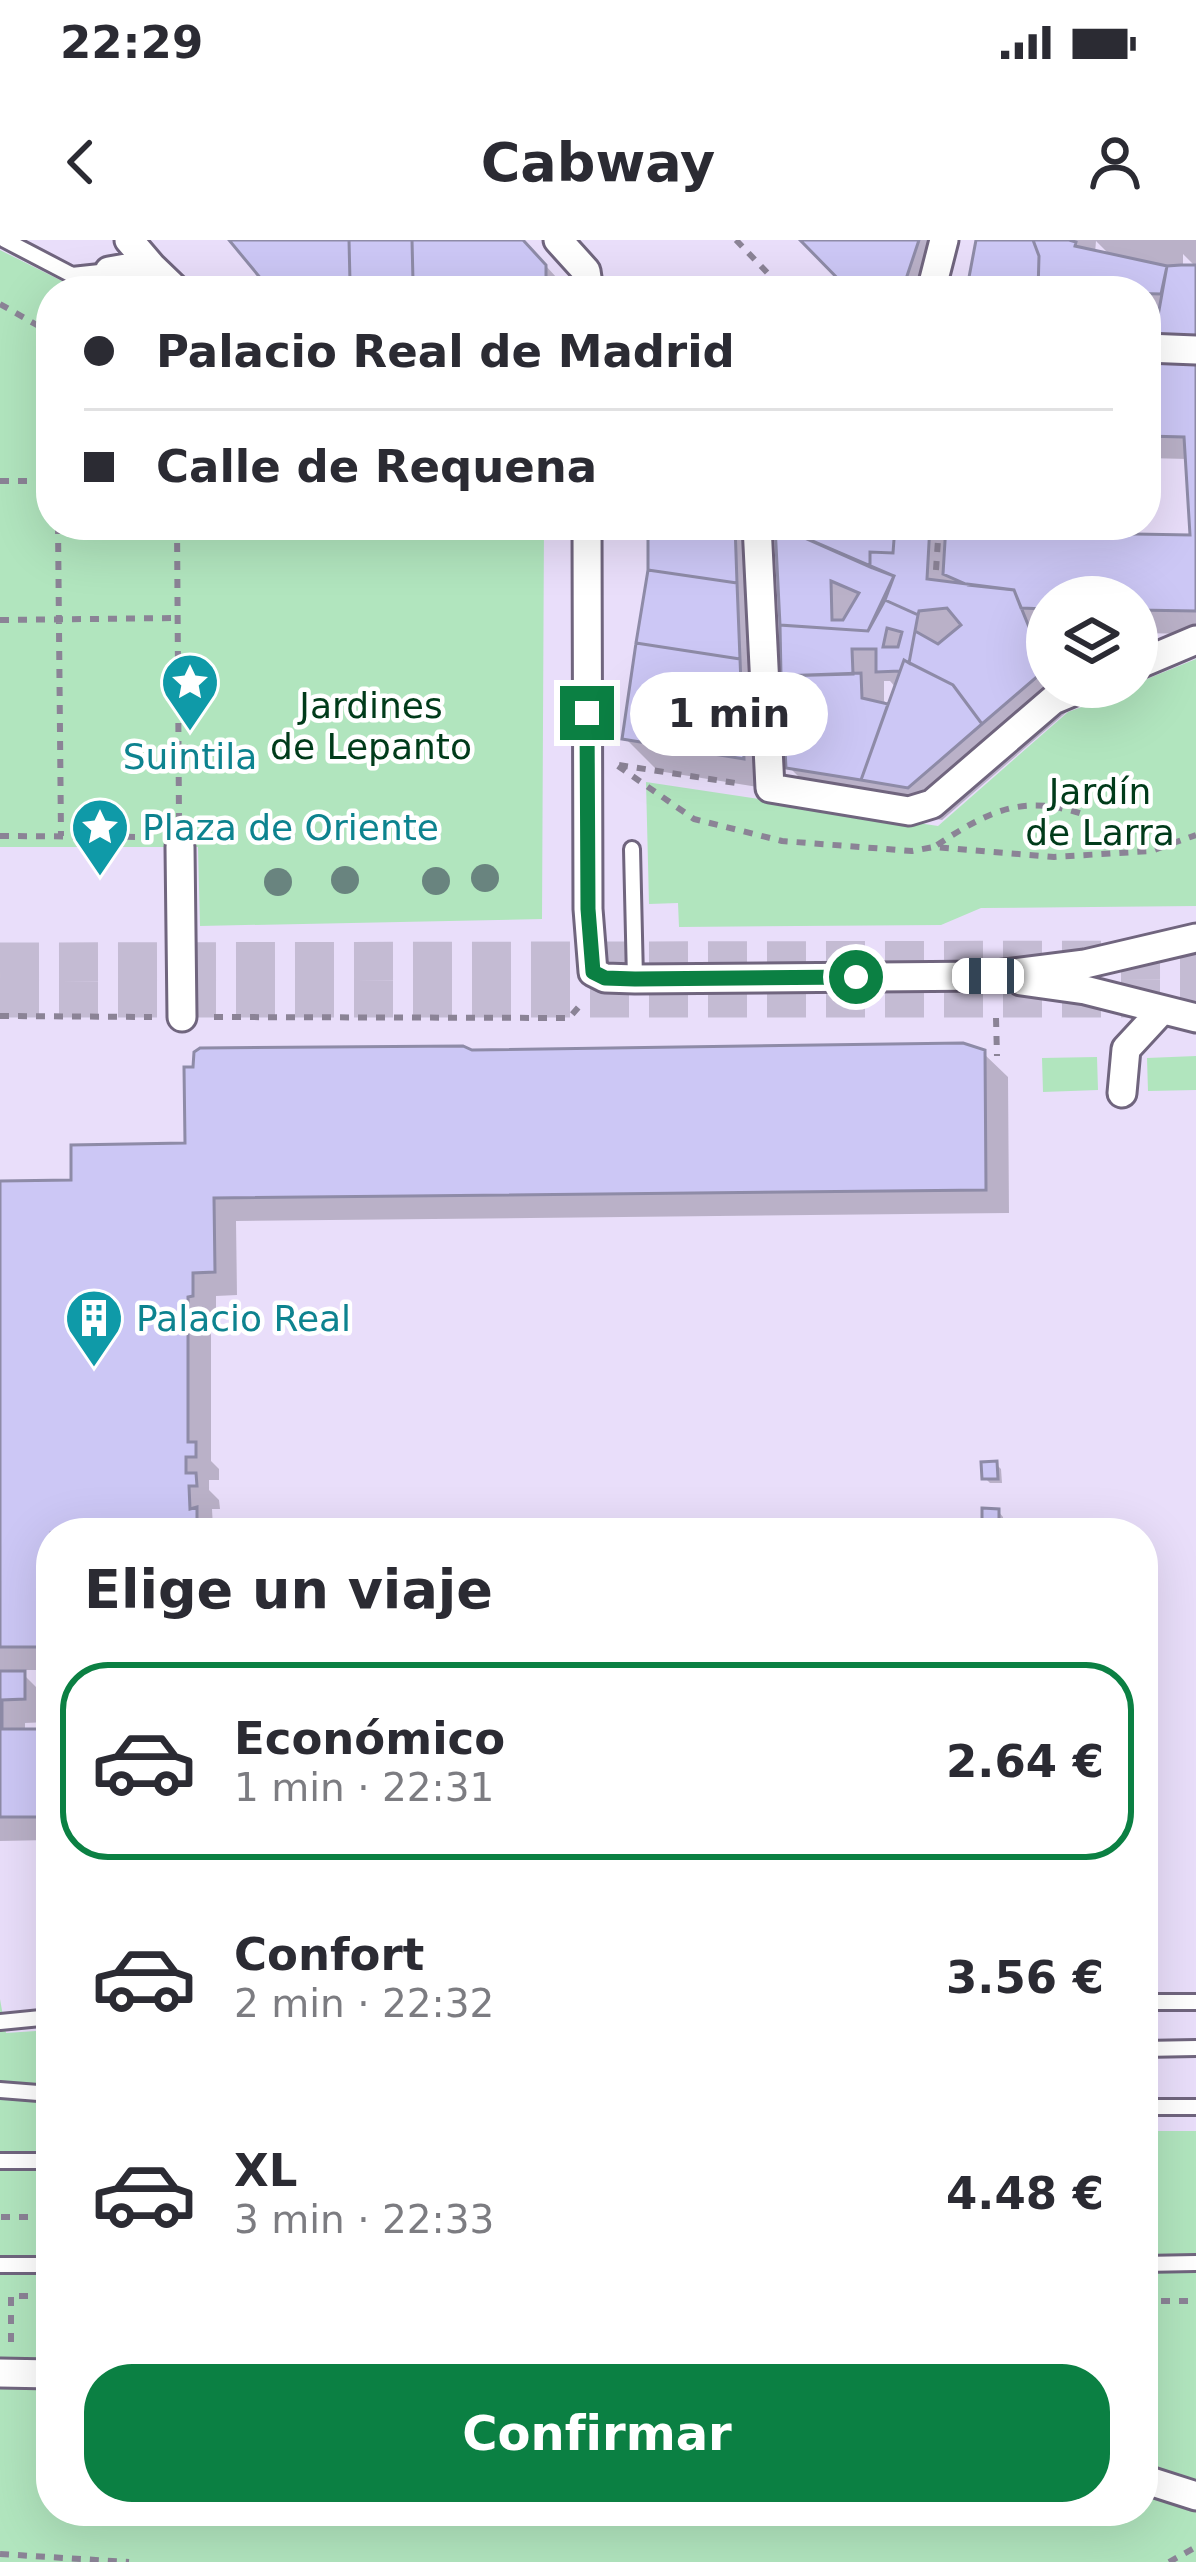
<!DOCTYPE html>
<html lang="es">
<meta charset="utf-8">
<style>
:root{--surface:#fff;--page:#f2f2f3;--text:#2b2b33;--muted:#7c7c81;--line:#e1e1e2;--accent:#0b8043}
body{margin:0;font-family:"DejaVu Sans",sans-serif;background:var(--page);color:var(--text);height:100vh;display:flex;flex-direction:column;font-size:45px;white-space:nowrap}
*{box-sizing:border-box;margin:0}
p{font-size:39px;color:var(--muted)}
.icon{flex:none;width:66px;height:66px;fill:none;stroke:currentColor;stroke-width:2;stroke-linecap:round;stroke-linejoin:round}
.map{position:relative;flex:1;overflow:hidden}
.details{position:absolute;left:36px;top:1278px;width:1122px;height:1008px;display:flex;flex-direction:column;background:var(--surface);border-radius:48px;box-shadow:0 12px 48px #0002}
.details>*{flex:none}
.banner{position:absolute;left:36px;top:36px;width:1125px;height:264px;border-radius:48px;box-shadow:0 12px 48px #0002;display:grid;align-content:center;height:264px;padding:0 48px;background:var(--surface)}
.tools{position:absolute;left:1026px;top:336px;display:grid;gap:24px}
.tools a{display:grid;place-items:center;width:132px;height:132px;border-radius:50%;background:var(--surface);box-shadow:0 12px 48px #0002;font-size:60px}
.end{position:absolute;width:54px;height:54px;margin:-27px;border:15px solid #0b8043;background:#fff;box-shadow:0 0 0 6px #fff}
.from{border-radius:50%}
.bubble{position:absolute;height:84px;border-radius:42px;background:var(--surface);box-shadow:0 12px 48px #0002;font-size:39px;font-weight:700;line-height:84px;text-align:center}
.car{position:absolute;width:36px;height:72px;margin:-36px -18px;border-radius:15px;box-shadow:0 0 9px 3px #0007;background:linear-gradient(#fff 24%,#345 0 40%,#fff 0 76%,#345 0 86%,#fff 0)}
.banner b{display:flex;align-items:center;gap:42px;height:114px;font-size:45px}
.banner b+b{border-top:3px solid var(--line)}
.banner i{width:30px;height:30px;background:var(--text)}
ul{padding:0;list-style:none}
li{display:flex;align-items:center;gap:36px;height:198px;margin:0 24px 18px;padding:0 24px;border:6px solid transparent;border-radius:48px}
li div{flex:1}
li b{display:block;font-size:45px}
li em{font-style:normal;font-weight:700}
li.current{border-color:var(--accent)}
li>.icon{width:108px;height:108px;stroke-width:1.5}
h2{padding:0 48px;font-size:54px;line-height:144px}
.action{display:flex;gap:24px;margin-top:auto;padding:24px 48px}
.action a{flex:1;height:138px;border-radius:48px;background:var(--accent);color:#fff;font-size:48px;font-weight:700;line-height:138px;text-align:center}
.status{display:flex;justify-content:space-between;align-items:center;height:84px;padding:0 60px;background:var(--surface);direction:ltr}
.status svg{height:33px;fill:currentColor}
header{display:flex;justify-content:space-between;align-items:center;height:156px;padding:0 48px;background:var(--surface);font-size:54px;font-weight:700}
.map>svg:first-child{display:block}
.green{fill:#b1e5be}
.shadow{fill:#0003;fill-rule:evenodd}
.building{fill:#ccc7f5;stroke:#8e8ba7;stroke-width:3;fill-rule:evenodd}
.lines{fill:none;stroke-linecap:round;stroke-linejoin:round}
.secondary-tunnel{stroke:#c4bbd3;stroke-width:39;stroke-dasharray:39 20;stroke-linecap:butt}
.lane-casing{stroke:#70657e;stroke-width:20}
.street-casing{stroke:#70657e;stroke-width:33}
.path{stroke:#8b8396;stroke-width:6;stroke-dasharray:9 9;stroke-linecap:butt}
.lane{stroke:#fff;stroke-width:14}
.street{stroke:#fff;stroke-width:27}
.tree{fill:#69847f}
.route{stroke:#0b8043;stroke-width:15}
.labels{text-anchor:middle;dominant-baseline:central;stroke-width:9;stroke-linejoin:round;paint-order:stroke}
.park-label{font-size:36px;fill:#003b1a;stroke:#fff}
.culture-label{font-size:36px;fill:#0d838f;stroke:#fff;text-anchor:start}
</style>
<div class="status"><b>22:29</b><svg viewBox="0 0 49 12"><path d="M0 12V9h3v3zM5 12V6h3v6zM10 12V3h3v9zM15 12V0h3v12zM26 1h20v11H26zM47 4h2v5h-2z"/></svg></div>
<header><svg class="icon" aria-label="back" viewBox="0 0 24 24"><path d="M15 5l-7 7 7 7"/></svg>Cabway<svg class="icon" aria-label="person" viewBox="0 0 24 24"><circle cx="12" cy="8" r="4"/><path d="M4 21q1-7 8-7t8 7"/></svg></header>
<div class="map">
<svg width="1196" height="2322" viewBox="0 0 1196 2322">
<rect width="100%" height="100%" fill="#e9defa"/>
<path class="green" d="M0 10 72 46 125 44 132 51H51V285H544L542 679 200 686 198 607H0Z
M1196 419V666L981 668 941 685 679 687 678 663 649 664 646 542 938 586 1068 472 1137 447V443Z
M1196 816V850L1148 851 1147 818Z
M1097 817 1098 850 1043 852 1042 818Z
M0 1759 6 1793 51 1790V2271H1143V1891H1196V2322H0Z"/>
<path class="shadow" d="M233 0H522L569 51H277Z
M804 0H950L933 51H854Z
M979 0H1196V27L1183 14V28H1196V394L1137 393V357H1047V447H1071L1077 463 942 580 822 560 789 527 778 285H1047V296L1193 298 1188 219 1146 218V123L1159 85H1146V51H973L970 47ZM1096 1 1112 17 1095 13ZM884 441H890L897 449 891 467 884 461Z
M651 285H765L776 550 658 531 625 498 651 330Z
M471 813H983L1008 837 1009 973 236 981 237 1055 216 1056V1080H211V1221L219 1229V1240H209V1250L219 1260 220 1269H212L213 1288 218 1293H51V1430H19L48 1459V1482L25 1483V1492H51V1600L0 1601V944L74 943Z
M996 1224 1001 1229 1002 1243H990L985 1238Z
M998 1271 1003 1277V1289H991L985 1284Z"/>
<path class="building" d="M229 0H349L350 42 262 40Z
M349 0H412L413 41 350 42Z
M412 0H523L546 25V40L413 41Z
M800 0H919L903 48 891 51H850Z
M976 0H1033L1039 16 1038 51 967 48Z
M1033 0H1069L1076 2 1075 6 1167 26 1161 54 1038 51 1039 16Z
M1181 25H1196V102L1154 98 1167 26Z
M1146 120 1196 122V371L1137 370V357H1047V369L1021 368 1014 350 968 345 943 334 946 285H1022V292L1190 295 1184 197 1146 196Z
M648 285H735L737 343 648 330Z
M775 285 894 336 868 391 780 385ZM831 341 859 353 843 380H832Z
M775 285H903L895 286 893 313 870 312V327Z
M930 285 927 339 1014 350 1046 429 982 484 953 445 909 423 915 391 938 404 961 385 947 368 919 371 918 375 885 360 894 336 870 327V312L893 313 895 286Z
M648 330 737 343 740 419 636 403Z
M885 360 918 375 909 423 904 420 900 431 876 432V409H852L853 434 781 436 780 385 868 391ZM887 388 902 392 898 407H883Z
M636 403 740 419 744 519 622 499Z
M904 420 953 445 982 484 908 548 861 540Z
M861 433 862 458 888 464 861 540 786 528 781 436Z
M963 803 985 810 986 950 214 958 215 1032 193 1033V1056L188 1057V1202H196V1217H186V1233H196L197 1246H189L190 1269 197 1267V1281L186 1282 187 1293H51V1407H0V941L71 940V905L185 903 184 827H193L194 812 200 808 463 806 472 810Z
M997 1221 998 1239H982L981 1222Z
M982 1268 999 1269V1285H982Z
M0 1431H25V1459L2 1460V1489H51V1577H0Z"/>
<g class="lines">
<path class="secondary-tunnel" d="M0 722 1196 720
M0 758H1196"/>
<g class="lane-casing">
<path id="lane" d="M5 0 72 35 109 31
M632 609 635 739
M1143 1762H1196
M0 1782 51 1777
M1143 1809 1196 1808
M0 1850 51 1854
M1143 1867H1196
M0 1921H51
M1143 2024 1196 2023
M0 2025H51"/>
</g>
<g class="street-casing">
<path id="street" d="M129 0 158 34
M558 0 586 31 589 51
M109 31 149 24 177 51
M931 51 944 0
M1146 108 1196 110
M587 285 588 669 593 732 605 738 635 739 988 736 1085 724 1196 698
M757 285 770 548 909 571 932 564 1053 460 1084 447
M1137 425 1196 400
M180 607 182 777
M1021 741 1085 750 1196 778
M1122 853 1126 809 1162 770
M0 2133 51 2134
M1143 2239 1196 2256"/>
</g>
<path class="path" d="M736 0 780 46
M0 64 51 93
M0 241H51
M58 285 61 596
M177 285 179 579
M936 330 939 285
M0 380 177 378
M619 525 742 544
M618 526 694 579 782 601 912 611 934 607 1054 617 1151 611 1196 595
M0 596 152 597
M937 605C990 570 1025 553 1088 576
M0 776 152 777
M214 777 569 778 583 762
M996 778 997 816
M1 1977H51
M1143 2061H1196
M11 2102V2056H51
M0 2314 129 2322
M1169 2322 1196 2307"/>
<use href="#lane" class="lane"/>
<use href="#street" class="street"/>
</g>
<g class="tree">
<circle cx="485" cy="638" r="14"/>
<circle cx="345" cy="640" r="14"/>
<circle cx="436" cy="641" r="14"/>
<circle cx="278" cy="642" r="14"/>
</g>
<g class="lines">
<path class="route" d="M587 473 588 669 593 732 605 738 635 739 856 737"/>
</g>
<defs>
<g id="sight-pin" transform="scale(3)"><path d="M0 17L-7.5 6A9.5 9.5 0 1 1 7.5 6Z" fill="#0f9aa8" stroke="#fff"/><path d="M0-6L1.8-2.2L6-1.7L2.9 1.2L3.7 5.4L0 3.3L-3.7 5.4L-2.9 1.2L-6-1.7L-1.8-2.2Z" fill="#fff"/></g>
<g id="building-pin" transform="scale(3)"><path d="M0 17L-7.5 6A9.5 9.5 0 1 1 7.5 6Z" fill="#0f9aa8" stroke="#fff"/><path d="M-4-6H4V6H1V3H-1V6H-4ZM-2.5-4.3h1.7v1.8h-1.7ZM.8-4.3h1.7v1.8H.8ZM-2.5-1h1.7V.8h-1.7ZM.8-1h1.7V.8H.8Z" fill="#fff"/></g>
</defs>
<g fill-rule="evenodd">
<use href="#sight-pin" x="190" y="442"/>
<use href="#sight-pin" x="100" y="587"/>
<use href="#building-pin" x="94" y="1078"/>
</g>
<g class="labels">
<g class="park-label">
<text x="371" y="465">Jardines<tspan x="371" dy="41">de Lepanto</tspan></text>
<text x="1100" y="551">Jardín<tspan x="1100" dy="41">de Larra</tspan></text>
</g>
<g class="culture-label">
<text x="190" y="516" text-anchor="middle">Suintila</text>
<text x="142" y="587">Plaza de Oriente</text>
<text x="136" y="1078">Palacio Real</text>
</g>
</g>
</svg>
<div class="tools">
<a><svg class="icon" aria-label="layers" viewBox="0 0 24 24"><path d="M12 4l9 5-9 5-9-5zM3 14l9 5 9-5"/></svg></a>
</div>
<i class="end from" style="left:856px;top:737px"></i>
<i class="end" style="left:587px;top:473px"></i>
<div class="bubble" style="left:630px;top:432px;width:198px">1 min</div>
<i class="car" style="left:988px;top:736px;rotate:270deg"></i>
<div class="banner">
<b><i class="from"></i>Palacio Real de Madrid</b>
<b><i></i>Calle de Requena</b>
</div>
<section class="details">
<h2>Elige un viaje</h2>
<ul>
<li class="current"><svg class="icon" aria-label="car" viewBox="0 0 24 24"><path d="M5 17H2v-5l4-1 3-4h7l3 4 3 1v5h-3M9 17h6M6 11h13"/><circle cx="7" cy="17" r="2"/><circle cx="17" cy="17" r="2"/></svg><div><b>Económico</b><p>1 min · 22:31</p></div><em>2.64 €</em></li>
<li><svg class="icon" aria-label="car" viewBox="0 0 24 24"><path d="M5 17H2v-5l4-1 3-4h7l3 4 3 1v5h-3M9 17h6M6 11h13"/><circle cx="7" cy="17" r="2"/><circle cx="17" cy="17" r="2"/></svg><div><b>Confort</b><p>2 min · 22:32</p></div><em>3.56 €</em></li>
<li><svg class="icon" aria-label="car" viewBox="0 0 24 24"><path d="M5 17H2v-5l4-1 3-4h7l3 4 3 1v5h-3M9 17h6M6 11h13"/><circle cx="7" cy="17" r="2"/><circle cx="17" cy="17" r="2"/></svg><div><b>XL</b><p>3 min · 22:33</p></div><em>4.48 €</em></li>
</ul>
<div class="action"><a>Confirmar</a></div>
</section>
</div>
